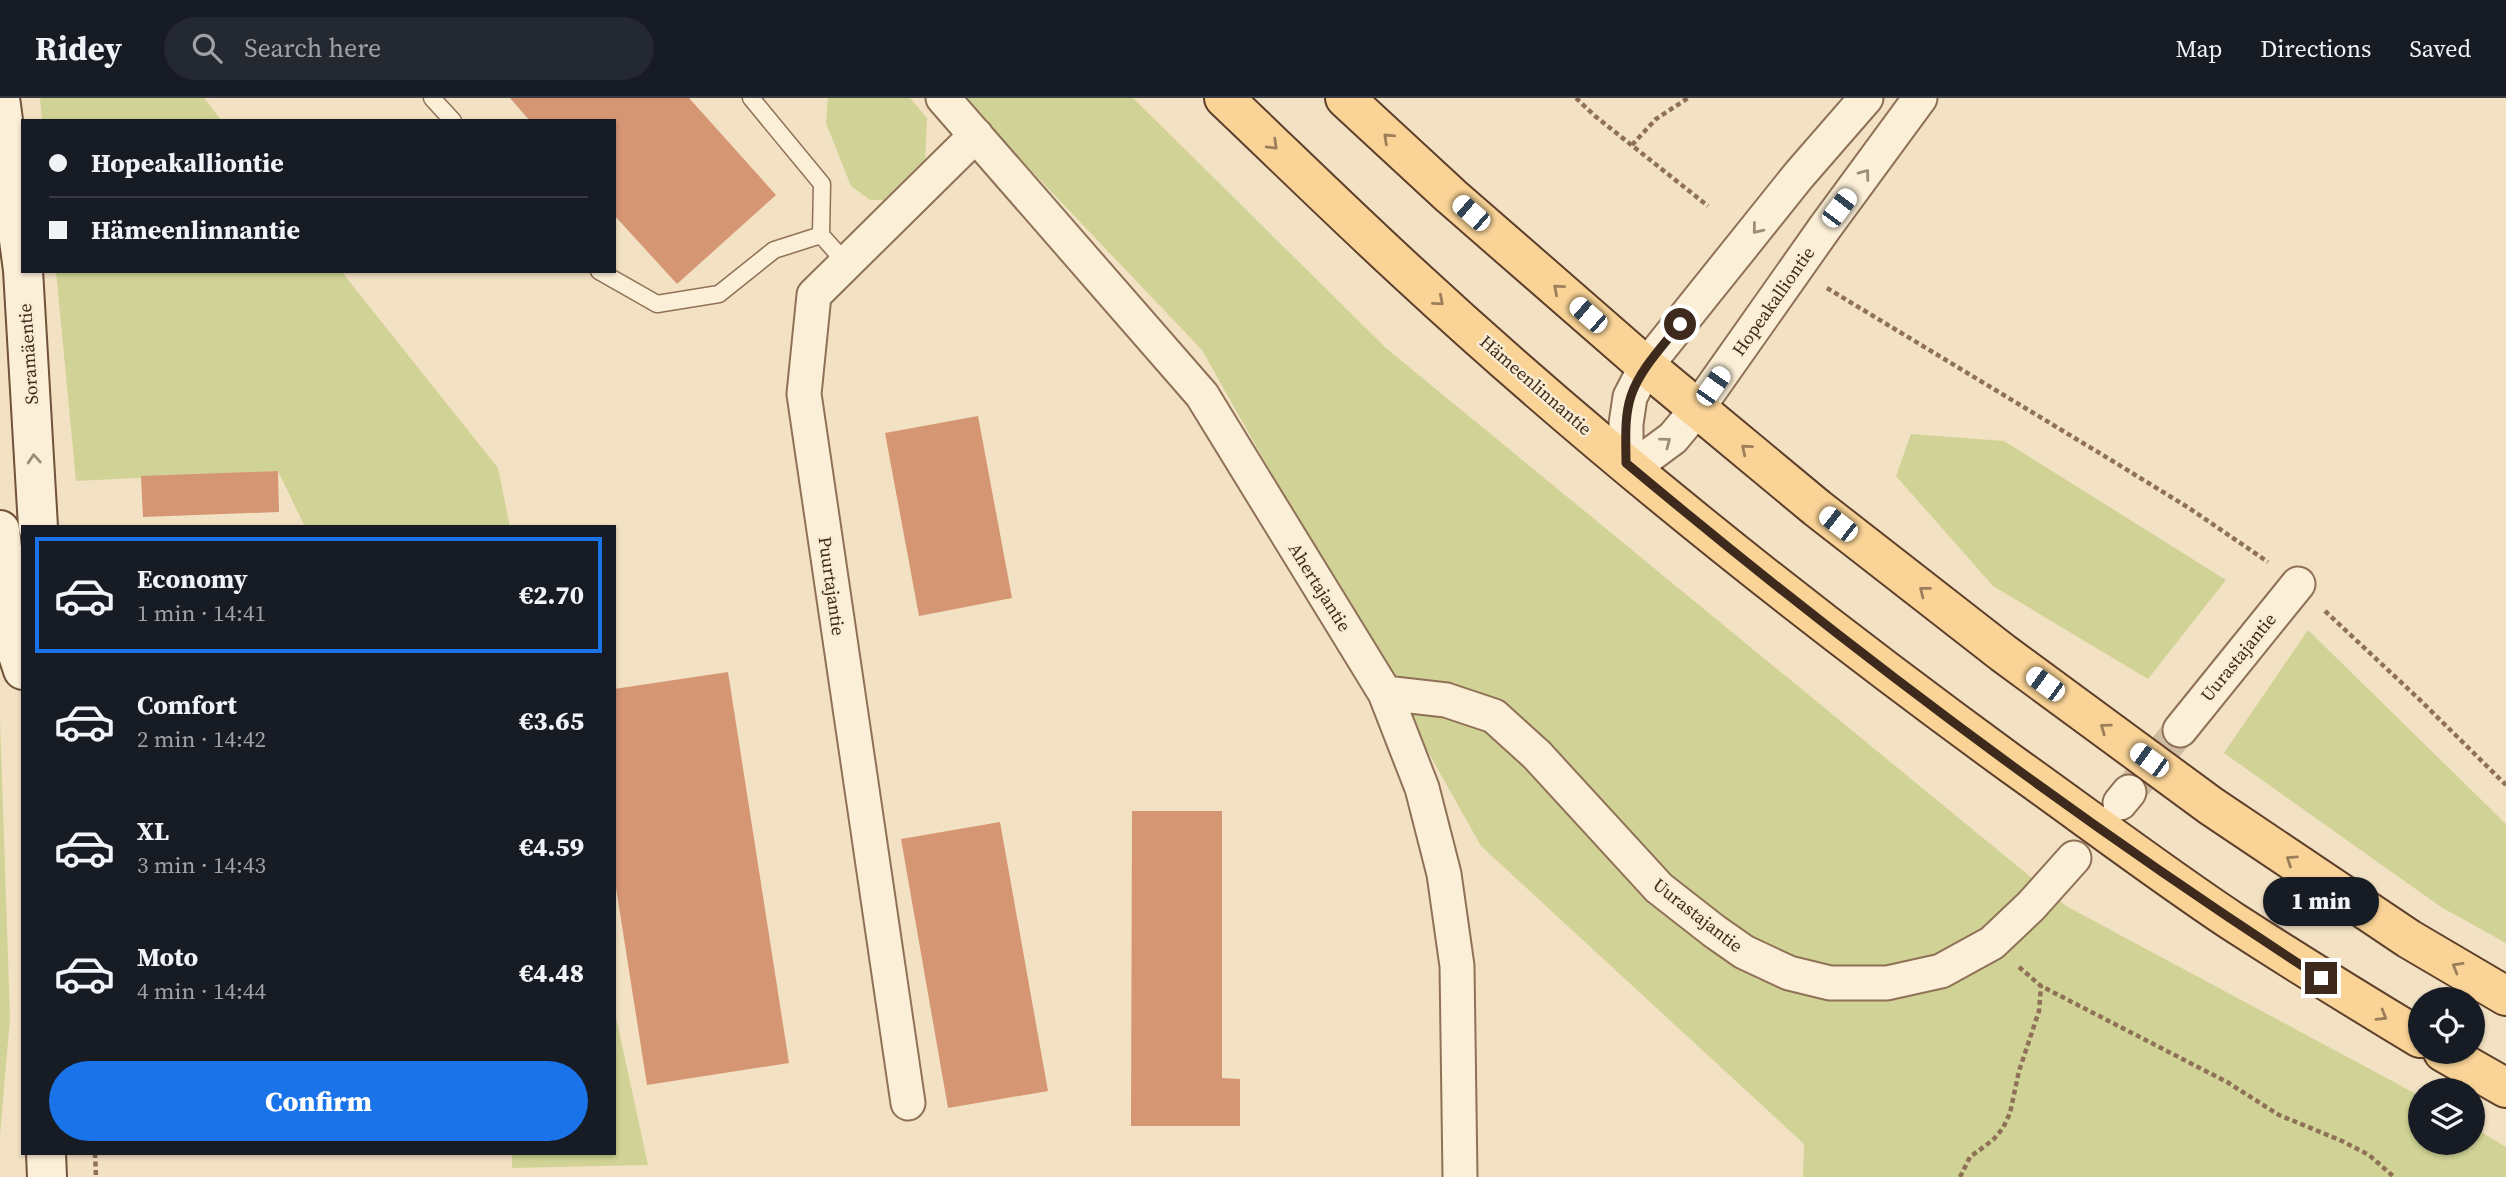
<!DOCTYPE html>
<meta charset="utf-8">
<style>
:root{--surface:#171b24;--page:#242831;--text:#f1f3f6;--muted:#9ea1a6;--line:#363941;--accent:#1a73e8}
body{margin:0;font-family:"Source Serif 4",serif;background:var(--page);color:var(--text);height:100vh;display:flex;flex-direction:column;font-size:26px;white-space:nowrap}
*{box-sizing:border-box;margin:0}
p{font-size:23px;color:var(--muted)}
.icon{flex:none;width:38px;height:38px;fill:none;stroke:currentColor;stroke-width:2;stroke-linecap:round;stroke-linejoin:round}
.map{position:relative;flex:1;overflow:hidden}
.details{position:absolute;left:21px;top:427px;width:595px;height:630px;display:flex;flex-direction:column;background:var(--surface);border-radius:0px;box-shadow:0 2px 5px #0004}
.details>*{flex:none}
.banner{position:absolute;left:21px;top:21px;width:595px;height:154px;border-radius:0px;box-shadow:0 2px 5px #0004;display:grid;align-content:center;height:154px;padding:0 28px;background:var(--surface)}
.controls{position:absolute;left:2408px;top:889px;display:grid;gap:14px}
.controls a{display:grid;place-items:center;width:77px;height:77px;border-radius:50%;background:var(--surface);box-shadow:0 2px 5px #0004;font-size:35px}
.end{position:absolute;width:32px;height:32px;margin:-16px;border:9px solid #3e2a1d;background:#fff;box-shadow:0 0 0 4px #fff}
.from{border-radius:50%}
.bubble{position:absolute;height:49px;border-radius:24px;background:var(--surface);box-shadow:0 2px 5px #0004;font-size:23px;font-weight:800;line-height:49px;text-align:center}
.car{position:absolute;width:21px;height:42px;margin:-21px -10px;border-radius:9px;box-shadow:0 0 5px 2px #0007;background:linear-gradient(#fff 24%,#345 0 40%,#fff 0 76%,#345 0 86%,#fff 0)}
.banner b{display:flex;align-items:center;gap:24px;height:66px;font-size:26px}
.banner b+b{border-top:2px solid var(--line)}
.banner i{width:18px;height:18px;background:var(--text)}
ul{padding:12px 0 0;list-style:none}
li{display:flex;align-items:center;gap:21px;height:116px;margin:0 14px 10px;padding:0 14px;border:4px solid transparent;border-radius:0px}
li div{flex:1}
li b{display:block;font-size:26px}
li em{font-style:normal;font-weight:800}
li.selected{border-color:var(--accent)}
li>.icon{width:63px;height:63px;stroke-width:1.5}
.cta{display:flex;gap:14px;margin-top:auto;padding:14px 28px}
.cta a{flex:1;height:80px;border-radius:42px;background:var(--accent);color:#fff;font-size:28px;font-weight:800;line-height:80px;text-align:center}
header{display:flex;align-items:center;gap:42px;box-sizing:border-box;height:98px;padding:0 35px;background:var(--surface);border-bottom:2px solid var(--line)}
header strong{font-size:33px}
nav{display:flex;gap:38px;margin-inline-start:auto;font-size:24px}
.search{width:490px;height:63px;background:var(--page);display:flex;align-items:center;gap:18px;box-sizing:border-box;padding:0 24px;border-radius:38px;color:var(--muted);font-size:26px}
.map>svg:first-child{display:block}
.green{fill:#d0d395}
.building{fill:#d59674}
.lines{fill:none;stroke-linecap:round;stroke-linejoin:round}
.street-tunnel{stroke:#cfbca2;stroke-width:33;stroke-dasharray:33 17;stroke-linecap:butt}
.lane-casing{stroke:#8f7157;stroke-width:19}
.street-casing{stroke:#8f7157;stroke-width:37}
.secondary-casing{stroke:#71523a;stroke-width:42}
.primary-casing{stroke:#5d3f2c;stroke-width:42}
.path{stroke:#8f7157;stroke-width:4.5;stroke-dasharray:5 3.5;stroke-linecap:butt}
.lane{stroke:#fcefd7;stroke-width:16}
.street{stroke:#fcefd7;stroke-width:33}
.secondary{stroke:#fcefd7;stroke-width:38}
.primary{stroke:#fad497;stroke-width:38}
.oneway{stroke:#9c7f5a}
.oneway2{stroke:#9d8c7a}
.route{stroke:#3e2a1d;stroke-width:9}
.labels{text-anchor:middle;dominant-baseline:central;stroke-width:5;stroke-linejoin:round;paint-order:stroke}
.street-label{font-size:18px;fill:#3e2a1d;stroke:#f9ecd3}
</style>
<header>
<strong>Ridey</strong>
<div class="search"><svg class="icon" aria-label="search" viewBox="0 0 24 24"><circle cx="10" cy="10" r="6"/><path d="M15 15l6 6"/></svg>Search here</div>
<nav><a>Map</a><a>Directions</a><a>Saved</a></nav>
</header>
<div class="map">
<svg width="2506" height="1079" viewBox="0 0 2506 1079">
<rect width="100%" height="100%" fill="#f3e1c3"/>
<path class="green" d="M40 0H204L222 23H42Z
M828 0H910L927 20 925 67 898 102H870L851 88 826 25Z
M962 0H1133L1387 251 2066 808 2420 998V1045H2473V1029L2506 1049V1079H1803L1804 1046 1481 748 1202 252Z
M56 173H341L498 370 510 429H305L278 373 76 383Z
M1911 336 2004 343 2226 482 2148 581 1993 488 1896 378Z
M2308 532 2506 726V845L2441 809 2224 655Z
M0 621 10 920 0 1037Z
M614 910 648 1067 512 1070V1055H614Z"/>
<path class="building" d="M510 0H689L776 97 677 186 614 117V23H530Z
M978 318 1012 500 919 518 885 335Z
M278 373 279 414 143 419 141 378Z
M728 574 789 965 647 987 614 777V591Z
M1132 713H1222V980L1240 981V1028H1131Z
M1000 724 1048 993 948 1010 901 741Z"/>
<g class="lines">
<path class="street-tunnel" d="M2129 694 2180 632"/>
<g class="lane-casing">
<path id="lane" d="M432 0 453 23
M821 137 846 165
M599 173 657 206 719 196 774 152 821 137 822 86 751 0"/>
</g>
<g class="street-casing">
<path id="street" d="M943 0 1202 297 1385 595 1422 690 1444 776 1457 868 1460 1079
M1866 0 1799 77 1646 268 1630 299 1626 326V365L1650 357 1673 340 1697 311 1826 128 1920 0
M1385 595 1446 602 1494 618 1537 657 1659 790 1714 833 1744 854 1789 875 1830 885H1887L1941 873 1992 845 2031 808 2074 760
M2180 632 2298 486
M2120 705 2129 694
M908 1005 804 296 814 197 976 37"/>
</g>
<g class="secondary-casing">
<path id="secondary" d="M0 0 23 172 38 429
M0 432 12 539 23 572
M46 1055 47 1079"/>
</g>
<g class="primary-casing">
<path id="primary" d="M1224 0C1285 58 1345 117 1407 174 1598 351 1803 514 2013 667 2086 719 2157 773 2232 823 2294 863 2357 902 2420 940
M1345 0 1451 98 1646 268 1817 410 2003 555 2211 708 2409 841 2506 898
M2443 954 2506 990"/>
</g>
<path class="path" d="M1576 0 1595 18 1708 108
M1632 47 1656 21 1688 0
M1827 190 2111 362 2189 410 2268 464
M2325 513 2420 602 2506 687
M2019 869 2041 888 2227 984 2279 1017 2342 1043 2369 1057 2394 1079
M95 1055 96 1079
M1960 1079 1970 1059 1993 1042 2003 1030 2010 1015 2019 973 2039 913 2041 888"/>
<use href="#lane" class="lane"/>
<use href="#street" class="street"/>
<use href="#secondary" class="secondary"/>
<use href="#primary" class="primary"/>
</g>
<defs><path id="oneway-chevron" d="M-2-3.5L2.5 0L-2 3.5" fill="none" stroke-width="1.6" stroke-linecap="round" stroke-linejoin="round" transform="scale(1.75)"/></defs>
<g class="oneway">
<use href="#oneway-chevron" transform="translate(1388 40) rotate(-137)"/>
<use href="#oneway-chevron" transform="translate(1273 47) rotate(44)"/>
<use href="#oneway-chevron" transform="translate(1558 191) rotate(-139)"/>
<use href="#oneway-chevron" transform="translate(1439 203) rotate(41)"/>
<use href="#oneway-chevron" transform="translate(1746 351) rotate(-140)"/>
<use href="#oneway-chevron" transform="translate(1924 493) rotate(-142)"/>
<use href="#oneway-chevron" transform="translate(2105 630) rotate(-144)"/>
<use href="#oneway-chevron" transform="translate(2291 762) rotate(-146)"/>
<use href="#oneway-chevron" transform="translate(2457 869) rotate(-150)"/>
<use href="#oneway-chevron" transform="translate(2382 918) rotate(31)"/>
</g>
<g class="oneway2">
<use href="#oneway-chevron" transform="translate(1865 76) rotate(-53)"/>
<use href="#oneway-chevron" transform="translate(1757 131) rotate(129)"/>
<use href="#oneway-chevron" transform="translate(1666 344) rotate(-37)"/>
<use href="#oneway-chevron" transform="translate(34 361) rotate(-94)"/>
</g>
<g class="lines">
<path class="route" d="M1680 226C1663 248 1640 271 1631 298 1624 319 1626 343 1626 365 1847 550 2079 724 2321 880"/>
</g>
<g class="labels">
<g class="street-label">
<text transform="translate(1773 203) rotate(-55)">Hopeakalliontie</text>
<text transform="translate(28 256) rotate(-94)">Soramäentie</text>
<text transform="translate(1536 287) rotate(41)">Hämeenlinnantie</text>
<text transform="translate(832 488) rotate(82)">Puurtajantie</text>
<text transform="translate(1320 489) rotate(58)">Ahertajantie</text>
<text transform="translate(2238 559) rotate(-51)">Uurastajantie</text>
<text transform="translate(1698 817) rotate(38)">Uurastajantie</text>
</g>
</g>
</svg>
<div class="controls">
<a><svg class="icon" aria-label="locate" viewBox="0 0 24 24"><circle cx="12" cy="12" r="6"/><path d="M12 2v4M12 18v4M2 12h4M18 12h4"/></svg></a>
<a><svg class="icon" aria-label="layers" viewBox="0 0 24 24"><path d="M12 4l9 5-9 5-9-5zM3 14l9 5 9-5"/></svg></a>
</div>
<i class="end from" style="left:1680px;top:226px"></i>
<i class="end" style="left:2321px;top:880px"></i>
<div class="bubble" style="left:2263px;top:779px;width:116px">1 min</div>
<i class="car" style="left:1839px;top:110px;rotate:37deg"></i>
<i class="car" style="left:1471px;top:115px;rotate:311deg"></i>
<i class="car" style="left:1588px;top:217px;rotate:311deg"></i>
<i class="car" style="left:1713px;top:288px;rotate:35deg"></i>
<i class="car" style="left:1838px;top:426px;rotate:308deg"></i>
<i class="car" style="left:2045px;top:586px;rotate:306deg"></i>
<i class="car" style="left:2149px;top:662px;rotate:306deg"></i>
<div class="banner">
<b><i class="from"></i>Hopeakalliontie</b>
<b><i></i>Hämeenlinnantie</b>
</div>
<section class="details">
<ul>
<li class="selected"><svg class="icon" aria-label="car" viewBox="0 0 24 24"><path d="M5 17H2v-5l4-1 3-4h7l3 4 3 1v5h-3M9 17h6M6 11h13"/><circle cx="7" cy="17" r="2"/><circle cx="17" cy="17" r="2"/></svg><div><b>Economy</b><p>1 min · 14:41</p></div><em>€2.70</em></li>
<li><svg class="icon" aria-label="car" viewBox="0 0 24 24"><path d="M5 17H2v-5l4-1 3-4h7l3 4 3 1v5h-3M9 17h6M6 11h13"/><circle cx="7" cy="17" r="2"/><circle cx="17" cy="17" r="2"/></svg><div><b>Comfort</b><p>2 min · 14:42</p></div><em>€3.65</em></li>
<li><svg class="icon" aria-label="car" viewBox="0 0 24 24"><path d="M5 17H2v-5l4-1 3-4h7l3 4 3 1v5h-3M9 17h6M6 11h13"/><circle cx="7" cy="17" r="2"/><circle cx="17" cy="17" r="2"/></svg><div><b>XL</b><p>3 min · 14:43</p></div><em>€4.59</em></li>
<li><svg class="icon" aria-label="car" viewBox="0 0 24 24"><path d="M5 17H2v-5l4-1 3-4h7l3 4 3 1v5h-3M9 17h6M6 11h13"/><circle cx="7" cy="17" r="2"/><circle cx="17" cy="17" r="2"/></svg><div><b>Moto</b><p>4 min · 14:44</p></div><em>€4.48</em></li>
</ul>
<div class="cta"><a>Confirm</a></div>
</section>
</div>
